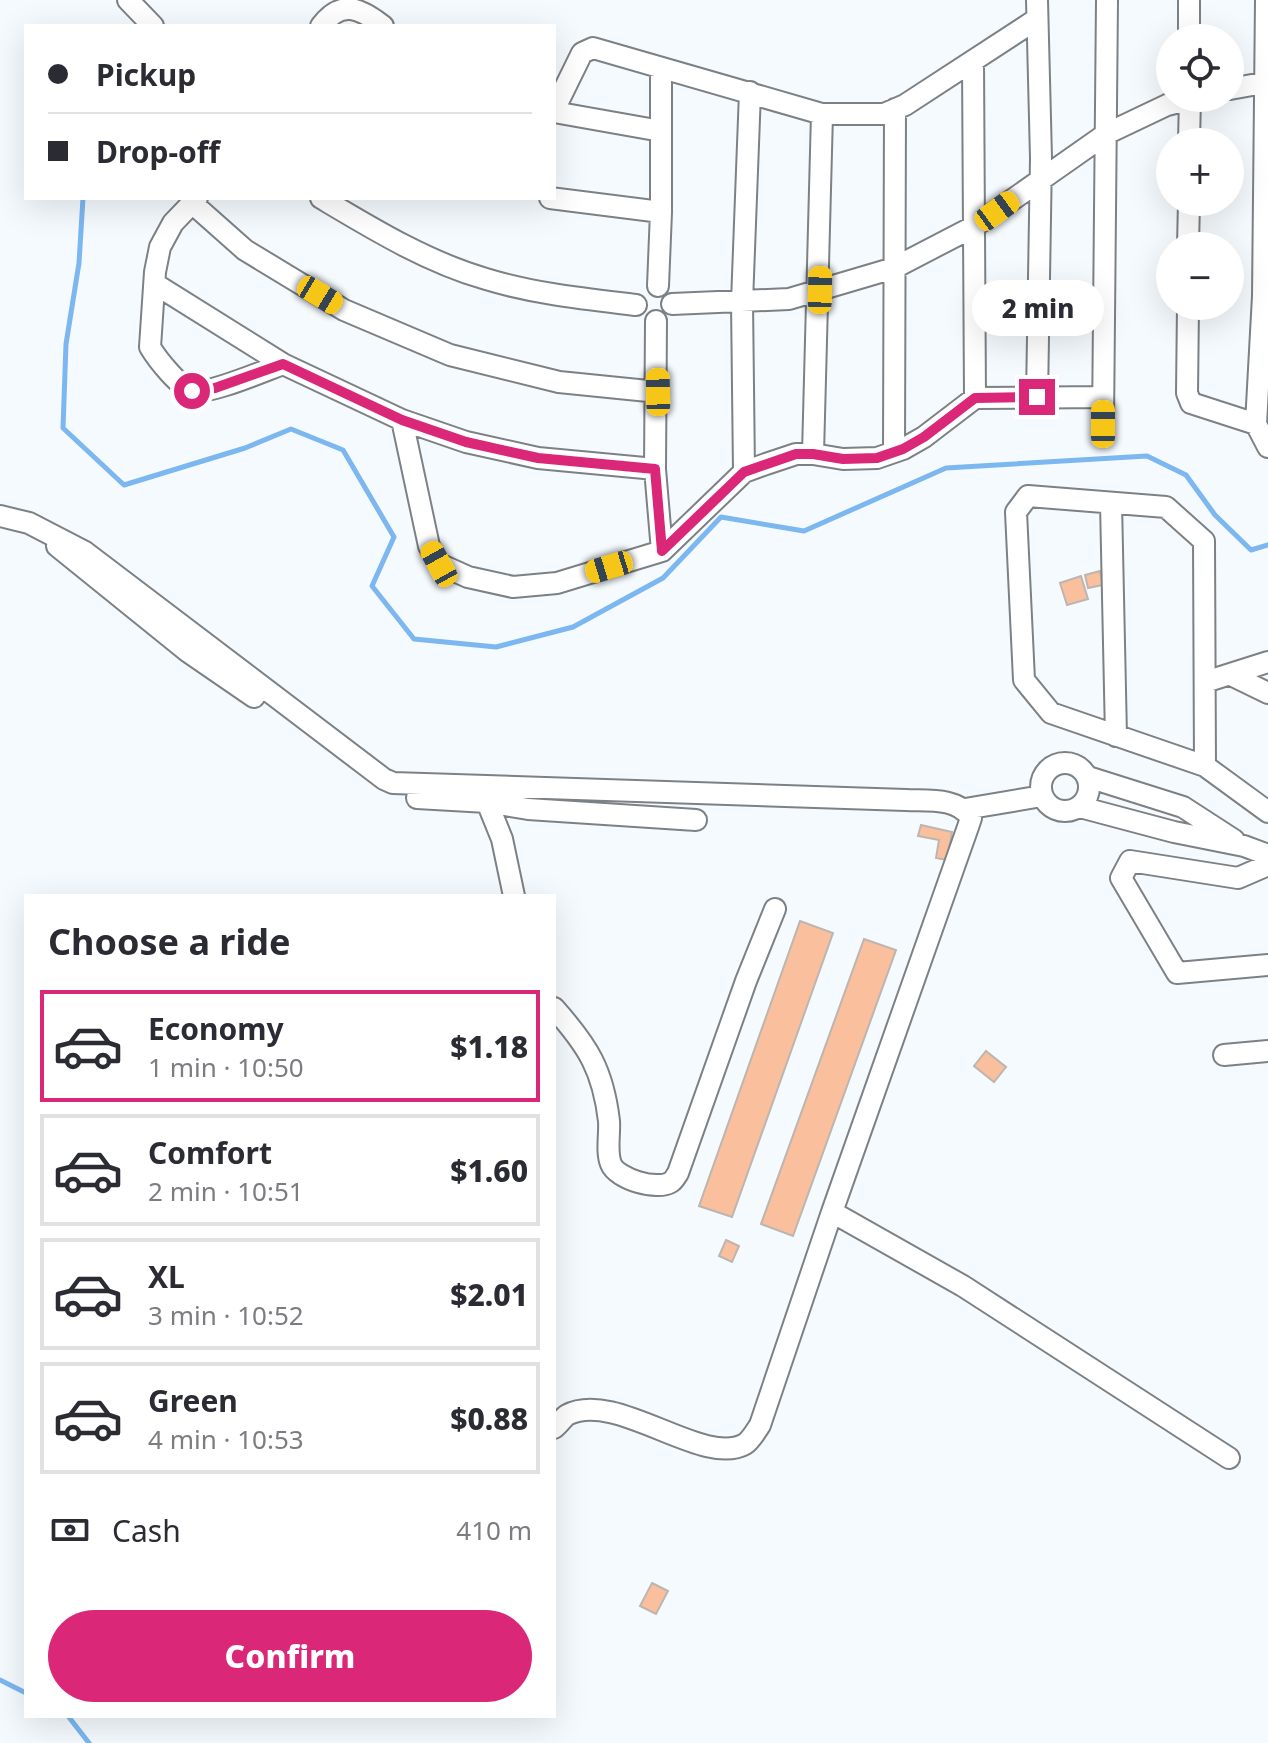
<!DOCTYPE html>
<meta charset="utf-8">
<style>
:root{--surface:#fff;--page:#f2f2f3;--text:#2b2b33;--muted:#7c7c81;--line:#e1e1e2;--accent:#db2777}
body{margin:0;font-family:"Noto Sans",sans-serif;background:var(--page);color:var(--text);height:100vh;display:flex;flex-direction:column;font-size:30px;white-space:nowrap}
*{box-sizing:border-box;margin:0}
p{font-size:26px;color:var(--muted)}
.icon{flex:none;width:44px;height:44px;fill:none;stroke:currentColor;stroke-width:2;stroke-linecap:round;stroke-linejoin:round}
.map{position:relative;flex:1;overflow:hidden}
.drawer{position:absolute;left:24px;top:894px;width:532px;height:824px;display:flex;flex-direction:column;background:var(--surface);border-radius:0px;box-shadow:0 8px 32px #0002}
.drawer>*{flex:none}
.banner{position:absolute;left:24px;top:24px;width:532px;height:176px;border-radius:0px;box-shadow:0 8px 32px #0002;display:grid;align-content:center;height:176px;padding:0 24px;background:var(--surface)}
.tools{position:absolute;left:1156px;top:24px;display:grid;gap:16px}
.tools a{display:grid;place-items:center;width:88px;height:88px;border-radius:50%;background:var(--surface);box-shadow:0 8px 32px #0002;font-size:40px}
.end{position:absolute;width:36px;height:36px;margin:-18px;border:10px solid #db2777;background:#fff;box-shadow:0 0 0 4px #fff}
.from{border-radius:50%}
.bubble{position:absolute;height:56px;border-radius:28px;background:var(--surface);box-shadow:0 8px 32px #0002;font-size:26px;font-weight:800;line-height:56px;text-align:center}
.car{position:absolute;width:24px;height:48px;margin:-24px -12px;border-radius:10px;box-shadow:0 0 6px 2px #0007;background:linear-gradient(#f5c518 24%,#345 0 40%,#f5c518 0 76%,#345 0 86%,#f5c518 0)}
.banner b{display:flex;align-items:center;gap:28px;height:76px;font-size:30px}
.banner b+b{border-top:2px solid var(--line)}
.banner i{width:20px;height:20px;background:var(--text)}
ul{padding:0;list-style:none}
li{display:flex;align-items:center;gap:24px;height:112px;margin:0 16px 12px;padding:0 8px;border:4px solid var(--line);border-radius:0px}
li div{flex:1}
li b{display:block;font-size:30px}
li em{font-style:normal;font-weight:800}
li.selected{border-color:var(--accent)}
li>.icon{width:72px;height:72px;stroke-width:1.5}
h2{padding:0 24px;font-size:36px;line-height:96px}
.pay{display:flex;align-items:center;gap:20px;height:88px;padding:0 24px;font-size:30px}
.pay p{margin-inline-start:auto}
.primary-button{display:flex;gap:16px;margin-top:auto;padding:16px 24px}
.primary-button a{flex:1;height:92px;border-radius:48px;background:var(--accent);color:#fff;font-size:32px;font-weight:800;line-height:92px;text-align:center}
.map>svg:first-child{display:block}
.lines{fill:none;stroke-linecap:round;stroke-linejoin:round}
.stream{stroke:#7cb7f0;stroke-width:5}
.building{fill:#fabf9c;stroke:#bcb5b0;stroke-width:2}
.minor-casing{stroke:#7c8186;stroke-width:24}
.minor{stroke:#fff;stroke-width:20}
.route{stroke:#db2777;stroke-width:10}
</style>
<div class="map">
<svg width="1268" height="1743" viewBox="0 0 1268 1743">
<rect width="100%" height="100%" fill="#f5faff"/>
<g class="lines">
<path class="stream" d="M83 198 79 263 66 344 63 428 124 485 245 448 291 429 343 450 394 537 372 586 414 639 496 647 573 627 663 578 721 517 804 531 946 468 1147 456 1186 475 1215 515 1251 550 1268 545
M0 1680 26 1693
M68 1716 89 1743"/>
</g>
<path class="building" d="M1100 571 1103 585 1088 588 1085 575Z
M1081 576 1088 599 1067 605 1060 583Z
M921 825 952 832 947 860 936 858 939 840 918 836Z
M800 921 833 933 732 1217 699 1206Z
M864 939 896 950 793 1236 761 1224Z
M986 1051 1006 1067 994 1082 974 1066Z
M726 1240 739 1246 732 1262 719 1256Z
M652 1583 668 1591 656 1614 640 1606Z"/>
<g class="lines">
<g class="minor-casing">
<path id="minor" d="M128 0 153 26
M1189 0V38
M1266 0 1263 296 1256 424 1268 447
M321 26C341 0 359 7 383 26
M973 62 975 398
M1230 89 1268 82
M554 110 582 53 593 48 822 114H884L905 105 1037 19
M554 112 661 131
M1189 142 1190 98
M197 198 173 223 160 247 155 272 150 347C157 359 180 388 193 391 208 395 266 370 283 364
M321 198C373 229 427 262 486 279 535 294 586 299 636 305
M550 198 661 212
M192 203 245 250 344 310 450 355 559 382 658 392
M1188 246 1189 202
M155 284 283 364 402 420 466 442 538 458 655 469
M658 286 661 212V69
M672 304 789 299 894 268 975 226 1106 134 1167 105 1195 98
M1188 306 1187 393 1191 403 1256 424
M656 321 655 469 662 551
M1037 397 1041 158 1037 0
M402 420 429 546 439 564 468 577 513 587 557 583 662 551 744 472 766 464 796 454H813L843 459 877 458 903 449 924 437 975 398 1103 397
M1103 424 1107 0
M894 452 895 109
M813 454 822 114
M744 472 742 302 750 92
M1111 503 1116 736
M0 516 29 523 85 552 384 779 393 783 906 800C928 801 957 797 971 818L968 827 832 1212 963 1286 1229 1458
M57 546 187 651 254 697
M1231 675 1268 693
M1205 682 1268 662
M1041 787a24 24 0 1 1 48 0a24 24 0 1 1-48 0Z
M1205 766 1204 541 1166 507 1028 496 1016 512 1024 680 1051 713 1205 766 1268 812
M1088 777 1183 807 1234 840
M417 798 487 802 528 809 696 820
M487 802 502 839 514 896
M1080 807 1174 832 1244 846 1268 855
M965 809 1042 796
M1268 865 1238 878 1130 861 1121 878 1177 973 1268 965
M554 1008C588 1046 603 1070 609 1121 610 1134 606 1152 611 1164 617 1179 657 1191 671 1182 674 1180 676 1176 678 1173L746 981 775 909
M1224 1055 1268 1051
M554 1428C558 1425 563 1418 567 1415 616 1389 703 1468 745 1444 751 1440 756 1431 760 1425L832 1212"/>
</g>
<use href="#minor" class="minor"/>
</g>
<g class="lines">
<path class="route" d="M192 391 215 388 283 364 402 420 466 442 538 458 655 469 662 551 744 472 796 454H813L843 459 877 458 903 449 924 437 975 398 1037 397"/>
</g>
</svg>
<div class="tools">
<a><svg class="icon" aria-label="locate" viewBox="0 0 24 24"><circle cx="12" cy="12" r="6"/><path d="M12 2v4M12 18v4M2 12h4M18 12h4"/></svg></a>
<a>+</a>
<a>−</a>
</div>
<i class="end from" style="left:192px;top:391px"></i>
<i class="end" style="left:1037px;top:397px"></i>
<div class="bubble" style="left:972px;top:280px;width:132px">2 min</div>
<i class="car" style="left:997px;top:211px;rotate:54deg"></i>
<i class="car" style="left:820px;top:290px;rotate:1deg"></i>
<i class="car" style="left:320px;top:295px;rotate:121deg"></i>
<i class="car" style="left:658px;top:392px;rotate:359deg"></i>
<i class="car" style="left:1103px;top:424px;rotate:0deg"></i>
<i class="car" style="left:439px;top:564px;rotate:331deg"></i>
<i class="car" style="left:609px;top:567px;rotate:253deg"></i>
<div class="banner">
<b><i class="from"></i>Pickup</b>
<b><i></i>Drop-off</b>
</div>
<section class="drawer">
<h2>Choose a ride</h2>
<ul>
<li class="selected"><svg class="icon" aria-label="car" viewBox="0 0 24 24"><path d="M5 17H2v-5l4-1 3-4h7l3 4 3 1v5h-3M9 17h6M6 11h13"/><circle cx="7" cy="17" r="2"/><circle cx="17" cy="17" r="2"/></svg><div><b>Economy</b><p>1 min · 10:50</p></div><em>$1.18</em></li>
<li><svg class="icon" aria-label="car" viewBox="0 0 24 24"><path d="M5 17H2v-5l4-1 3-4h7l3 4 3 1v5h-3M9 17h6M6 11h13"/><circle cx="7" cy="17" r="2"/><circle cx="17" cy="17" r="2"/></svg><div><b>Comfort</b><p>2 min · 10:51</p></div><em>$1.60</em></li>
<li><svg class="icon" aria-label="car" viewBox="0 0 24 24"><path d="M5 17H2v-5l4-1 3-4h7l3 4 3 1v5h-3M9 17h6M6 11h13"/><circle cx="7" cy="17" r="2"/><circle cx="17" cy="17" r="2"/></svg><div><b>XL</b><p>3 min · 10:52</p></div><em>$2.01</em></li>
<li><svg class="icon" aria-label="car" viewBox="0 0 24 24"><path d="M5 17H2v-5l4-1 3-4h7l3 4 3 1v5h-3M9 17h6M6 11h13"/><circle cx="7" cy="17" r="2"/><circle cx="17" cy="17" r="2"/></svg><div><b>Green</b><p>4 min · 10:53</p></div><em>$0.88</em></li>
</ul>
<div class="pay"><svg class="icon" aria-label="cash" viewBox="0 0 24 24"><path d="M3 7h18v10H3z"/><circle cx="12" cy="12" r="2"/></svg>Cash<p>410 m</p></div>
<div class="primary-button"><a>Confirm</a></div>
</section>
</div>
